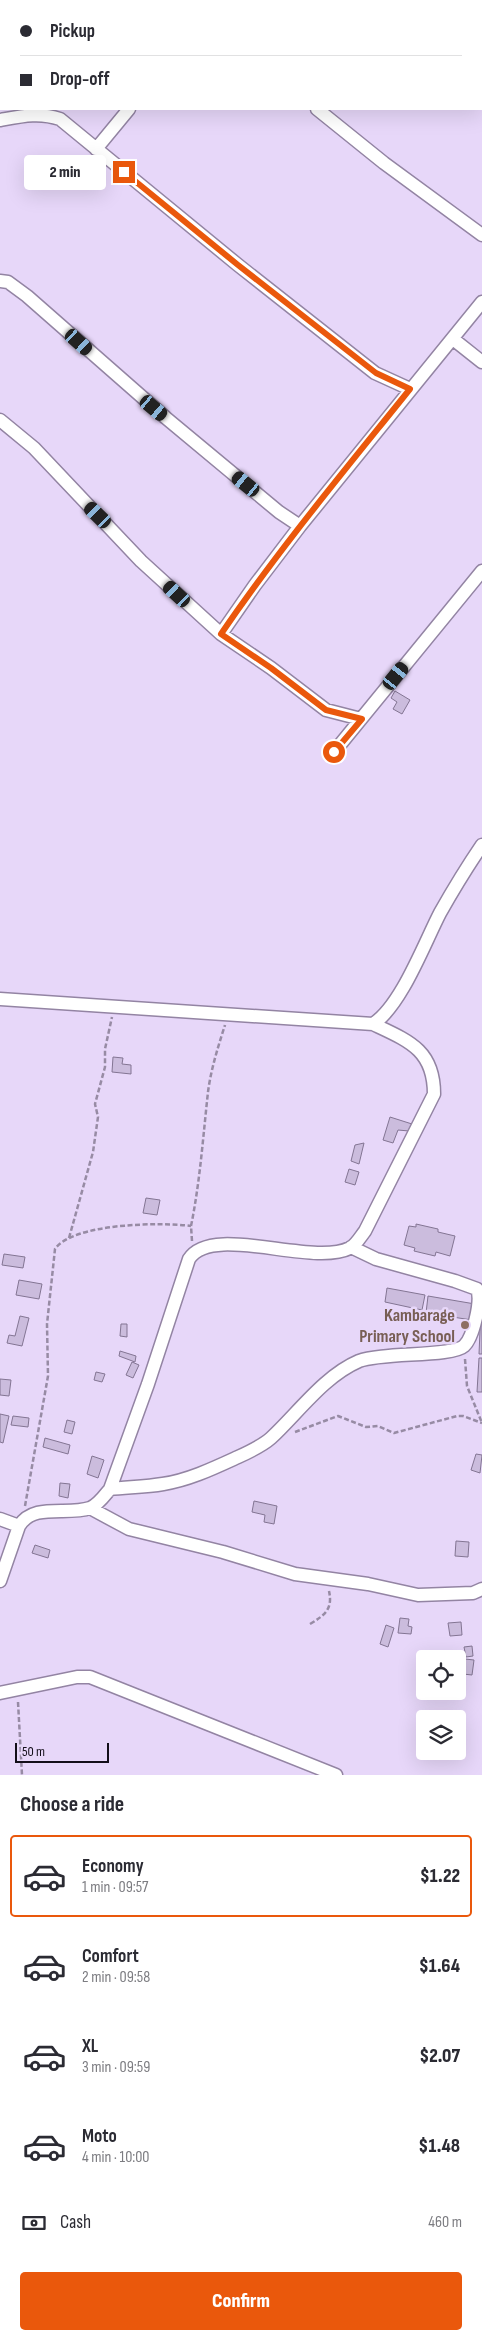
<!DOCTYPE html>
<meta charset="utf-8">
<style>
:root{--surface:#fff;--page:#f7f7f7;--text:#2b2b33;--muted:#7c7c81;--line:#e1e1e2;--accent:#ea580c}
body{margin:0;font-family:"Sofia Sans Condensed",sans-serif;background:var(--page);color:var(--text);height:100vh;display:flex;flex-direction:column;font-size:19px;white-space:nowrap}
*{box-sizing:border-box;margin:0}
p{font-size:16px;color:var(--muted)}
.icon{flex:none;width:28px;height:28px;fill:none;stroke:currentColor;stroke-width:2;stroke-linecap:round;stroke-linejoin:round}
.map{position:relative;height:1775px;overflow:hidden}
.side{display:flex;flex-direction:column;background:var(--surface);flex:1}
.side>*{flex:none}
.top-card{position:absolute;left:0px;top:0px;width:482px;height:110px;box-shadow:0 5px 20px #0002;display:grid;align-content:center;height:110px;padding:0 20px;background:var(--surface)}
.fabs{position:absolute;left:416px;top:1650px;display:grid;gap:10px}
.fabs a{display:grid;place-items:center;width:50px;height:50px;border-radius:5px;background:var(--surface);box-shadow:0 5px 20px #0002;font-size:25px}
.scale{position:absolute;left:15px;bottom:12px;width:94px;box-sizing:border-box;padding-left:5px;border:2px solid #130e19;border-top:0;font-size:14px;line-height:18px;white-space:nowrap;color:#130e19;-webkit-text-stroke:4px #e7d7f9;paint-order:stroke}
.end{position:absolute;width:22px;height:22px;margin:-11px;border:6px solid #ea580c;background:#fff;box-shadow:0 0 0 2px #fff}
.from{border-radius:50%}
.bubble{position:absolute;height:35px;border-radius:5px;background:var(--surface);box-shadow:0 5px 20px #0002;font-size:16px;font-weight:800;line-height:35px;text-align:center}
.car{position:absolute;width:15px;height:30px;margin:-15px -8px;border-radius:6px;box-shadow:0 0 4px 1px #0007;background:linear-gradient(#222 24%,#8ab4d8 0 40%,#222 0 76%,#8ab4d8 0 86%,#222 0)}
.top-card b{display:flex;align-items:center;gap:18px;height:48px;font-size:19px}
.top-card b+b{border-top:1px solid var(--line)}
.top-card i{width:12px;height:12px;background:var(--text)}
ul{padding:0;list-style:none}
li{display:flex;align-items:center;gap:15px;height:82px;margin:0 10px 8px;padding:0 10px;border:2px solid transparent;border-radius:5px}
li div{flex:1}
li b{display:block;font-size:19px}
li em{font-style:normal;font-weight:800}
li.active{border-color:var(--accent)}
li>.icon{width:45px;height:45px;stroke-width:1.5}
h2{padding:0 20px;font-size:22px;line-height:60px}
.pay{display:flex;align-items:center;gap:12px;height:55px;padding:0 20px;font-size:19px}
.pay p{margin-inline-start:auto}
.primary-button{display:flex;gap:10px;margin-top:auto;padding:10px 20px}
.primary-button a{flex:1;height:58px;border-radius:5px;background:var(--accent);color:#fff;font-size:20px;font-weight:800;line-height:58px;text-align:center}
.map>svg:first-child{display:block}
.building{fill:#cbbcdd;stroke:#837593}
.lines{fill:none;stroke-linecap:round;stroke-linejoin:round}
.minor-casing{stroke:#9384a3;stroke-width:15}
.path{stroke:#978ba4;stroke-width:2.5;stroke-dasharray:5 2.5;stroke-linecap:butt}
.minor{stroke:#fff;stroke-width:12}
.route{stroke:#ea580c;stroke-width:6}
.education-dot{fill:#8d6e63;stroke:#e7d7f9;stroke-width:2}
.labels{text-anchor:middle;dominant-baseline:central;stroke-width:5;stroke-linejoin:round;paint-order:stroke}
.education-label{font-size:18px;font-weight:bold;fill:#785e54;stroke:#e7d7f9;text-anchor:end}
</style>
<div class="map">
<svg width="482" height="1775" viewBox="0 0 482 1775">
<rect width="100%" height="100%" fill="#e7d7f9"/>
<path class="building" d="M395 691 410 700 402 714 393 709 397 702 391 698Z
M113 1057 123 1058 122 1064 131 1065V1074L112 1072Z
M390 1117 412 1124 409 1131 398 1130 393 1143 383 1140Z
M364 1143 359 1164 351 1161 355 1145Z
M349 1169 359 1172 355 1185 345 1182Z
M146 1198 160 1200 157 1215 143 1213Z
M416 1224 438 1229V1232L455 1236 450 1256 436 1252 435 1256 414 1251 415 1248 404 1245 409 1226 416 1227Z
M4 1254 25 1257 23 1268 2 1265Z
M19 1280 42 1284 39 1299 16 1295Z
M387 1288 425 1295 422 1310 385 1302Z
M428 1296 475 1304 472 1320 426 1313Z
M481 1308H482V1354H479Z
M20 1316 29 1318 22 1346 7 1343 9 1335 15 1336Z
M121 1324H127V1337L120 1336Z
M120 1351 136 1356 135 1362 119 1356Z
M479 1358H482V1392H477Z
M132 1362 139 1365 133 1378 126 1375Z
M96 1372 105 1374 102 1382 94 1380Z
M0 1379 11 1380 9 1396 0 1395Z
M0 1414 9 1416 3 1443 0 1442Z
M13 1416 29 1418 28 1427 11 1425Z
M67 1420 75 1422 72 1434 64 1432Z
M45 1438 70 1445 68 1454 43 1447Z
M476 1454 482 1455 480 1473 471 1470Z
M92 1456 104 1460 98 1478 87 1474Z
M60 1483 70 1484 68 1498 59 1496Z
M254 1501 277 1506 274 1524 264 1522 265 1515 252 1512Z
M456 1541 469 1542 468 1557 455 1556Z
M35 1545 50 1550 48 1558 32 1553Z
M400 1618 409 1619 408 1626 412 1627 411 1634 398 1633Z
M461 1622 462 1635 450 1636 448 1623Z
M386 1625 394 1628 388 1647 380 1644Z
M472 1646 473 1656 466 1657 464 1647Z
M465 1659 474 1660 472 1675 463 1674Z"/>
<g class="lines">
<g class="minor-casing">
<path id="minor" d="M184 0 185 1
M466 0 468 1
M59 1 61 0
M430 1 434 0
M481 12 482 13
M317 109 384 163 482 235
M0 120C22 116 39 112 60 119L238 265 375 373 410 389
M96 149 129 109
M0 281 8 282 27 296 166 418 279 512 300 526
M453 339 482 362
M0 420 34 448 141 561 221 634 271 668 326 710 361 719
M221 634 255 585 300 526 482 302
M334 752 482 571
M0 999 373 1024C401 1006 424 944 440 913 453 890 467 867 482 845
M110 1489C128 1487 146 1487 163 1484 189 1480 214 1468 238 1457 249 1452 262 1446 271 1438 298 1413 324 1376 359 1361 382 1352 452 1357 464 1346 473 1338 482 1300 477 1289L455 1281 376 1259 351 1247
M90 1508 129 1529 223 1552 295 1574 368 1584 418 1595 473 1593 482 1589
M0 1519 19 1526
M0 1581 19 1526C34 1502 67 1516 90 1508 98 1505 105 1495 110 1489L148 1384 189 1259C212 1223 312 1267 350 1248 356 1245 361 1236 365 1231L434 1094C434 1050 409 1041 373 1024
M0 1693 77 1677H90L336 1775"/>
</g>
<path class="path" d="M69 1238 93 1152 98 1117 95 1104 105 1067V1049L112 1017
M192 1241 191 1226C200 1182 203 1137 208 1092 211 1069 218 1047 225 1025
M465 1359 467 1386 482 1423
M295 1432 338 1416 366 1427 378 1426 394 1433 457 1416H463L482 1423
M25 1506 48 1376 47 1324 55 1249C73 1223 161 1222 191 1226
M310 1624C325 1615 333 1609 329 1591
M18 1702 22 1775"/>
<use href="#minor" class="minor"/>
</g>
<g class="lines">
<path class="route" d="M124 172 238 265 376 373 410 389C345 470 279 549 221 634L271 668 326 710 362 719 334 752"/>
</g>
<circle class="education-dot" cx="465" cy="1325" r="5"/>
<g class="labels">
<g class="education-label">
<text x="455" y="1315">Kambarage<tspan x="455" dy="21">Primary School</tspan></text>
</g>
</g>
</svg>
<div class="fabs">
<a><svg class="icon" aria-label="locate" viewBox="0 0 24 24"><circle cx="12" cy="12" r="6"/><path d="M12 2v4M12 18v4M2 12h4M18 12h4"/></svg></a>
<a><svg class="icon" aria-label="layers" viewBox="0 0 24 24"><path d="M12 4l9 5-9 5-9-5zM3 14l9 5 9-5"/></svg></a>
</div>
<div class="scale">50 m</div>
<i class="end from" style="left:334px;top:752px"></i>
<i class="end" style="left:124px;top:172px"></i>
<div class="bubble" style="left:24px;top:155px;width:82px">2 min</div>
<i class="car" style="left:79px;top:342px;rotate:132deg"></i>
<i class="car" style="left:154px;top:408px;rotate:130deg"></i>
<i class="car" style="left:246px;top:484px;rotate:309deg"></i>
<i class="car" style="left:98px;top:515px;rotate:314deg"></i>
<i class="car" style="left:177px;top:594px;rotate:313deg"></i>
<i class="car" style="left:396px;top:676px;rotate:39deg"></i>
<div class="top-card">
<b><i class="from"></i>Pickup</b>
<b><i></i>Drop-off</b>
</div>
</div>
<section class="side">
<h2>Choose a ride</h2>
<ul>
<li class="active"><svg class="icon" aria-label="car" viewBox="0 0 24 24"><path d="M5 17H2v-5l4-1 3-4h7l3 4 3 1v5h-3M9 17h6M6 11h13"/><circle cx="7" cy="17" r="2"/><circle cx="17" cy="17" r="2"/></svg><div><b>Economy</b><p>1 min · 09:57</p></div><em>$1.22</em></li>
<li><svg class="icon" aria-label="car" viewBox="0 0 24 24"><path d="M5 17H2v-5l4-1 3-4h7l3 4 3 1v5h-3M9 17h6M6 11h13"/><circle cx="7" cy="17" r="2"/><circle cx="17" cy="17" r="2"/></svg><div><b>Comfort</b><p>2 min · 09:58</p></div><em>$1.64</em></li>
<li><svg class="icon" aria-label="car" viewBox="0 0 24 24"><path d="M5 17H2v-5l4-1 3-4h7l3 4 3 1v5h-3M9 17h6M6 11h13"/><circle cx="7" cy="17" r="2"/><circle cx="17" cy="17" r="2"/></svg><div><b>XL</b><p>3 min · 09:59</p></div><em>$2.07</em></li>
<li><svg class="icon" aria-label="car" viewBox="0 0 24 24"><path d="M5 17H2v-5l4-1 3-4h7l3 4 3 1v5h-3M9 17h6M6 11h13"/><circle cx="7" cy="17" r="2"/><circle cx="17" cy="17" r="2"/></svg><div><b>Moto</b><p>4 min · 10:00</p></div><em>$1.48</em></li>
</ul>
<div class="pay"><svg class="icon" aria-label="cash" viewBox="0 0 24 24"><path d="M3 7h18v10H3z"/><circle cx="12" cy="12" r="2"/></svg>Cash<p>460 m</p></div>
<div class="primary-button"><a>Confirm</a></div>
</section>
